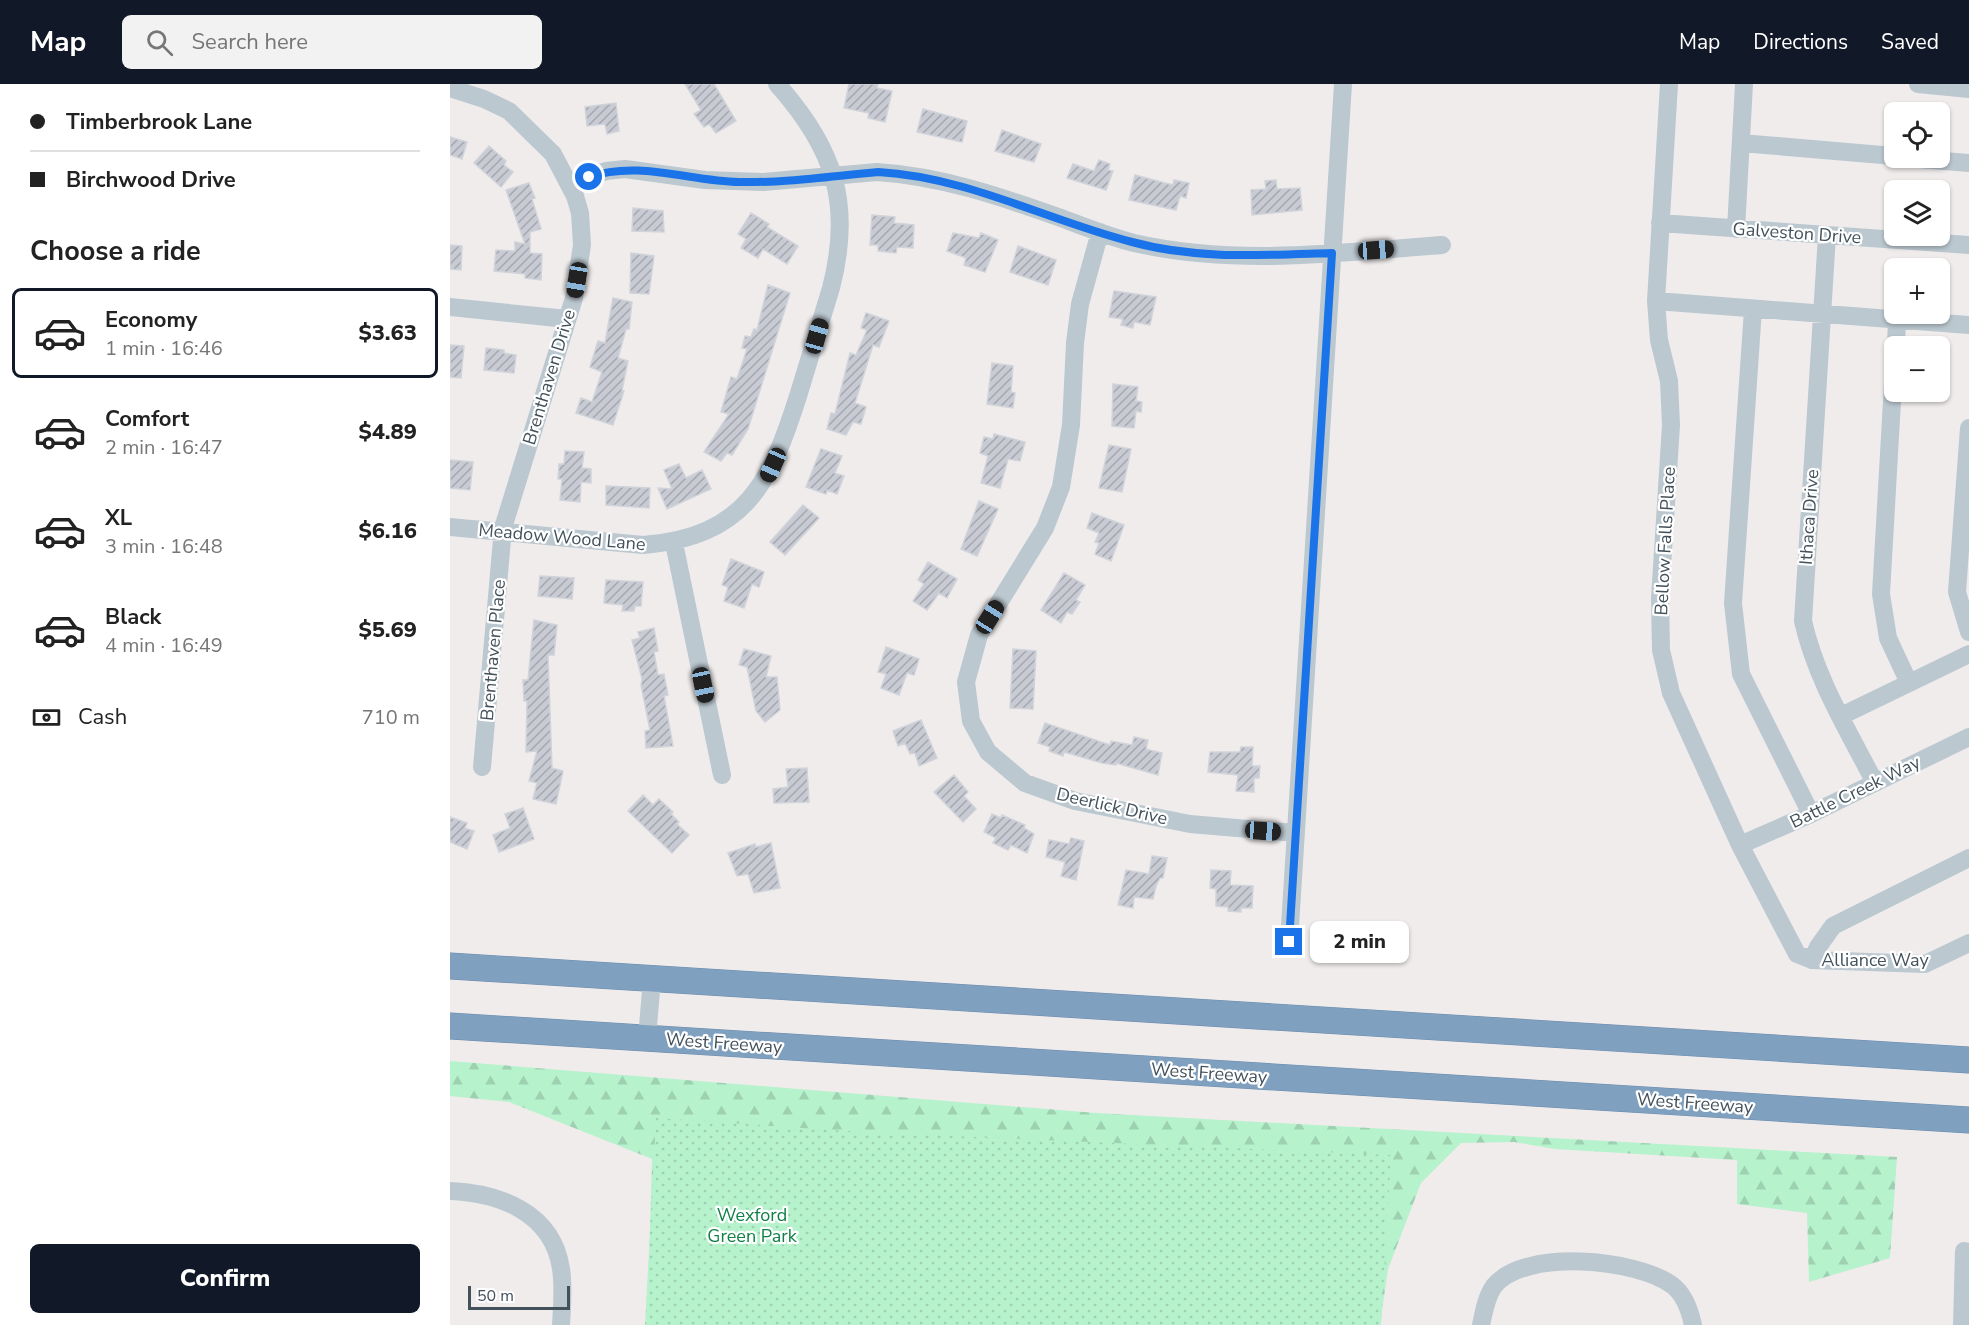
<!DOCTYPE html>
<meta charset="utf-8">
<style>
:root{--surface:#fff;--page:#f2f2f2;--text:#222;--muted:#767676;--line:#e0e0e0;--accent:#111827}
body{margin:0;font-family:"Nunito Sans",sans-serif;background:var(--page);color:var(--text);height:100vh;display:flex;flex-direction:column;font-size:22px;white-space:nowrap}
*{box-sizing:border-box;margin:0}
p{font-size:20px;color:var(--muted)}
.icon{flex:none;width:33px;height:33px;fill:none;stroke:currentColor;stroke-width:2;stroke-linecap:round;stroke-linejoin:round}
.map{position:relative;flex:1;overflow:hidden}
.side{display:flex;flex-direction:column;background:var(--surface);width:450px}
.side>*{flex:none}
.guide{display:grid;align-content:center;height:132px;padding:0 30px;background:var(--surface)}
.controls{position:absolute;left:1434px;top:18px;display:grid;gap:12px}
.controls a{display:grid;place-items:center;width:66px;height:66px;border-radius:9px;background:var(--surface);box-shadow:0 2px 4px #0004;font-size:30px}
.scale{position:absolute;left:18px;bottom:15px;width:102px;box-sizing:border-box;padding-left:6px;border:3px solid #43515b;border-top:0;font-size:16px;line-height:21px;white-space:nowrap;color:#43515b;-webkit-text-stroke:4px #fff;paint-order:stroke}
.end{position:absolute;width:27px;height:27px;margin:-14px;border:8px solid #1a73e8;background:#fff;box-shadow:0 0 0 3px #fff}
.from{border-radius:50%}
.bubble{position:absolute;height:42px;border-radius:9px;background:var(--surface);box-shadow:0 2px 4px #0004;font-size:20px;font-weight:800;line-height:42px;text-align:center}
.car{position:absolute;width:18px;height:36px;margin:-18px -9px;border-radius:8px;box-shadow:0 0 4px 2px #0007;background:linear-gradient(#222 24%,#8ab4d8 0 40%,#222 0 76%,#8ab4d8 0 86%,#222 0)}
.guide b{display:flex;align-items:center;gap:21px;height:57px;font-size:22px}
.guide b+b{border-top:2px solid var(--line)}
.guide i{width:15px;height:15px;background:var(--text)}
ul{padding:0;list-style:none}
li{display:flex;align-items:center;gap:18px;height:90px;margin:0 12px 9px;padding:0 18px;border:3px solid transparent;border-radius:9px}
li div{flex:1}
li b{display:block;font-size:22px}
li em{font-style:normal;font-weight:800}
li.current{border-color:var(--accent)}
li>.icon{width:54px;height:54px;stroke-width:1.5}
h2{padding:0 30px;font-size:27px;line-height:72px}
.pay{display:flex;align-items:center;gap:15px;height:66px;padding:0 30px;font-size:22px}
.pay p{margin-inline-start:auto}
.action{display:flex;gap:12px;margin-top:auto;padding:12px 30px}
.action a{flex:1;height:69px;border-radius:9px;background:var(--accent);color:#fff;font-size:24px;font-weight:800;line-height:69px;text-align:center}
header{display:flex;align-items:center;gap:36px;box-sizing:border-box;height:84px;padding:0 30px;background:var(--accent);color:#fff}
header strong{font-size:28px}
nav{display:flex;gap:33px;margin-inline-start:auto;font-size:21px}
.search{width:420px;height:54px;background:var(--page);display:flex;align-items:center;gap:15px;box-sizing:border-box;padding:0 21px;border-radius:9px;color:var(--muted);font-size:22px}
main{display:flex;flex:1;min-height:0}
.map>svg:first-child{display:block}
.forest{fill:url(#forest-firs)}
.park{fill:url(#park-dots)}
.building{fill:url(#building-hatch);stroke:#d0d3d9;stroke-width:1.5}
.lines{fill:none;stroke-linecap:round;stroke-linejoin:round}
.highway-casing{stroke:#6b8bac;stroke-width:27}
.minor{stroke:#bbc8d0;stroke-width:18}
.highway{stroke:#80a0c0;stroke-width:26}
.route{stroke:#1a73e8;stroke-width:8}
.labels{text-anchor:middle;dominant-baseline:central;stroke-width:4.5;stroke-linejoin:round;paint-order:stroke}
.street-label{font-size:18px;fill:#43515b;stroke:#fff}
.park-label{font-size:18px;fill:#0f8146;stroke:#fff}
</style>
<header>
<strong>Map</strong>
<div class="search"><svg class="icon" aria-label="search" viewBox="0 0 24 24"><circle cx="10" cy="10" r="6"/><path d="M15 15l6 6"/></svg>Search here</div>
<nav><a>Map</a><a>Directions</a><a>Saved</a></nav>
</header>
<main>
<section class="side">
<div class="guide">
<b><i class="from"></i>Timberbrook Lane</b>
<b><i></i>Birchwood Drive</b>
</div>
<h2>Choose a ride</h2>
<ul>
<li class="current"><svg class="icon" aria-label="car" viewBox="0 0 24 24"><path d="M5 17H2v-5l4-1 3-4h7l3 4 3 1v5h-3M9 17h6M6 11h13"/><circle cx="7" cy="17" r="2"/><circle cx="17" cy="17" r="2"/></svg><div><b>Economy</b><p>1 min · 16:46</p></div><em>$3.63</em></li>
<li><svg class="icon" aria-label="car" viewBox="0 0 24 24"><path d="M5 17H2v-5l4-1 3-4h7l3 4 3 1v5h-3M9 17h6M6 11h13"/><circle cx="7" cy="17" r="2"/><circle cx="17" cy="17" r="2"/></svg><div><b>Comfort</b><p>2 min · 16:47</p></div><em>$4.89</em></li>
<li><svg class="icon" aria-label="car" viewBox="0 0 24 24"><path d="M5 17H2v-5l4-1 3-4h7l3 4 3 1v5h-3M9 17h6M6 11h13"/><circle cx="7" cy="17" r="2"/><circle cx="17" cy="17" r="2"/></svg><div><b>XL</b><p>3 min · 16:48</p></div><em>$6.16</em></li>
<li><svg class="icon" aria-label="car" viewBox="0 0 24 24"><path d="M5 17H2v-5l4-1 3-4h7l3 4 3 1v5h-3M9 17h6M6 11h13"/><circle cx="7" cy="17" r="2"/><circle cx="17" cy="17" r="2"/></svg><div><b>Black</b><p>4 min · 16:49</p></div><em>$5.69</em></li>
</ul>
<div class="pay"><svg class="icon" aria-label="cash" viewBox="0 0 24 24"><path d="M3 7h18v10H3z"/><circle cx="12" cy="12" r="2"/></svg>Cash<p>710 m</p></div>
<div class="action"><a>Confirm</a></div>
</section>
<div class="map">
<svg width="1519" height="1241" viewBox="0 0 1519 1241">
<defs>
<pattern id="forest-firs" width="22" height="20" patternUnits="userSpaceOnUse" patternTransform="scale(1.5)"><rect width="22" height="20" fill="#b6f2cc"/><path d="M5 1l3.5 6h-7zM16 11l3.5 6h-7z" fill="#9ed1b1"/></pattern>
<pattern id="park-dots" width="8" height="8" patternUnits="userSpaceOnUse" patternTransform="scale(1.5)"><rect width="8" height="8" fill="#b6f2cc"/><path d="M2 2h.1M6 6h.1" fill="none" stroke="#9ed1b1" stroke-width="1.8" stroke-linecap="round"/></pattern>
<pattern id="building-hatch" width="6" height="6" patternUnits="userSpaceOnUse" patternTransform="scale(1.5)"><rect width="6" height="6" fill="#c8cbd3"/><path d="M-1 1l2-2M0 6l6-6M5 7l2-2" fill="none" stroke="#a4a7ae"/></pattern>
</defs>
<rect width="100%" height="100%" fill="#f0ecec"/>
<path class="forest" d="M0 977 646 1029 1447 1073 1440 1174 1359 1198 1357 1129 1287 1120V1076L1105 1065 1064 1058 1011 1059 971 1099 938 1185 930 1241H566L198 1215 202 1075 59 1018 0 1012Z"/>
<path class="park" d="M206 1034 412 1048 941 1071 931 1241H195Z"/>
<path class="building" d="M235 0H264L286 37 266 49 259 40 254 43 244 30 251 26Z
M399 0H428L427 4 442 7 435 38 418 34 419 29 394 24Z
M166 19 169 47 157 50 155 40 137 42 135 23Z
M473 25 517 37 512 58 467 48Z
M552 46 591 60 584 78 545 67Z
M0 53 17 58 12 75 0 71Z
M39 62 56 77 54 81 63 88 51 103 24 79Z
M649 76 660 80 658 86 663 87 656 106 617 94 623 80 644 87Z
M685 91 723 101 724 96 739 99 736 114 730 112 726 126 679 116Z
M826 96 827 105 850 104 852 126 802 131 801 106 816 105 815 97Z
M79 99 85 114 82 115 91 145 80 148V169L92 170 91 196 75 194V190L44 187 46 166 65 167V158L75 160 56 106Z
M183 124 213 127 214 148 182 147Z
M301 129 319 140 317 143 348 162 337 180 313 165 308 174 291 164 296 155 288 150Z
M422 131 445 133 444 139 464 141 463 164 447 163 446 169 428 167V161H420Z
M503 149 529 154 531 149 548 156 535 188 514 181 516 174 497 167Z
M0 161 12 162 11 186 0 185Z
M568 162 606 176 598 201 560 188Z
M181 169 204 172 199 210 180 209Z
M318 201 340 209 298 345 282 371 277 369 271 377 254 368 279 330 271 328 281 293 287 295 297 265 292 264 295 252 301 253 304 245 307 246Z
M664 207 706 213 700 241 684 238 683 244 671 241 673 235 659 233Z
M163 214 182 218 179 245H176L168 274 178 277 172 306 174 307 163 341 126 329 131 314 142 318 152 288 140 283 148 257 155 259Z
M416 229 439 237 429 263 423 261 405 319 416 323 411 340 403 338 396 351 377 345 381 329 385 330 400 269 406 271 417 246 411 244Z
M0 261 14 262 11 294 0 293Z
M36 264 54 266V269L66 271 64 289 34 286Z
M542 279 563 282 561 308 565 309 563 324 537 320Z
M663 300 688 303 686 317 692 318 691 328 686 327 684 344 662 342Z
M544 350 575 358 570 377 558 375 550 404 531 399 538 372 530 369 534 353 543 355Z
M659 361 681 365 672 408 649 404Z
M371 365 392 372 385 389 394 392 387 410 377 406 376 410 356 403Z
M115 367 134 368 132 384 141 385V399L131 398 130 418 110 416 112 395H108L109 380H114Z
M0 376 23 378 20 406 0 404Z
M229 380 236 394 252 386 261 405 217 425 208 404 222 405 214 386Z
M156 402 200 404 199 424 156 421Z
M529 417 548 425 527 472 511 465Z
M353 421 369 434 335 471 320 458Z
M642 429 674 441 661 477 645 470 649 459 645 458 649 449 637 444Z
M281 475 314 488 309 503 302 500 294 524 274 517 278 503 272 501Z
M478 478 507 495 497 514 489 509 477 526 463 517 474 500 468 496Z
M614 489 635 501 626 516 630 518 622 530 617 528 611 539 591 526Z
M90 492 124 494 122 515 88 512Z
M156 496 193 498 191 522H185L184 527H172L173 521 154 519Z
M84 536 107 541 104 571H98L102 684 113 687 106 720 83 715 87 699 79 697 87 667 76 668 77 617H74L73 596H78Z
M204 544 208 567 204 568 208 591 214 590 218 611 214 612 223 662 196 664 195 647 200 646 191 601 192 595 182 556 190 554 188 548Z
M436 563 469 575 464 591 457 589 449 611 431 604 436 590 428 588Z
M294 565 321 572 316 593H327L330 626 315 638 306 627 297 583 289 581Z
M563 565 586 567 583 625 560 624Z
M471 636 487 674 469 682 465 669 460 670 455 659 448 662 443 647Z
M595 639 660 661 661 657 682 661 684 653 698 656 696 665 712 669 708 691 666 679V681L652 679 614 668 613 672 599 667 600 663 588 659Z
M791 663H803L802 682H810L809 694H804V708L786 707 788 691 758 688 760 668H790Z
M357 684 359 718 324 719 323 705 338 703 336 685Z
M504 691 518 708 514 712 526 725 513 738 484 708Z
M193 711 203 721 209 715 223 728 221 730 229 738 227 740 239 751 222 769 178 727Z
M73 724 84 755 49 768 43 751 60 744 55 730Z
M542 730 551 734 552 731 575 741 574 744 584 750 577 769 561 761 558 766 543 759 546 754 534 748Z
M0 733 17 739 15 744 24 747 17 765 0 758Z
M621 754 634 757 626 796 611 792 615 778 596 773 599 756 619 760Z
M321 759 330 804 304 809 298 790 287 792 278 769 305 760 306 763Z
M702 772 717 774 713 794H710L706 802 703 815 684 813 683 824 668 821 676 786 699 790Z
M761 786 781 787 780 801 803 802 802 824H791V828L778 827V823L766 822V805L760 804Z"/>
<g class="lines">
<g class="highway-casing">
<path id="highway" d="M0 882 1519 976
M0 942 1519 1036"/>
</g>
<path class="minor" d="M1219 0 1206 217 1209 256 1219 297 1221 341 1210 514 1211 566 1221 609 1290 761 1347 870 1362 876 1475 880 1519 859
M1468 0 1519 5
M0 4 34 15 59 27 103 70 125 112 130 129 132 161 124 214 53 444 32 683
M1291 59 1444 72
M1457 74 1519 79
M121 100 156 87 175 85 255 96 313 98 427 88C491 92 552 113 611 134 635 143 660 153 684 159 786 182 889 169 992 161
M1210 139 1519 161
M1286 145 1294 0
M650 148 630 220 625 259 621 341 611 403 595 444 529 551 516 598 521 637 538 668 575 699 625 717 740 740 846 749
M1377 151 1353 537C1366 595 1398 646 1425 699
M1206 217 1519 241
M0 223 117 235
M1303 225 1283 519 1291 590 1361 730
M1446 262 1447 235
M1444 282 1431 510 1438 554 1459 599
M1519 344 1507 508 1519 548
M0 443 193 461C296 453 321 398 349 309 360 274 370 239 381 204 403 119 384 64 327 0
M224 459 272 691
M1391 632 1519 570
M1290 761 1361 730 1519 653
M839 858 893 0
M1362 876 1368 863 1383 842 1519 774
M197 954 202 895
M0 1107C50 1109 103 1129 111 1185 114 1204 112 1222 111 1241
M1031 1241C1034 1228 1036 1213 1044 1202 1075 1164 1186 1175 1222 1201 1234 1210 1240 1227 1243 1241
M1512 1241 1514 1167 1519 1168"/>
<use href="#highway" class="highway"/>
</g>
<g class="lines">
<path class="route" d="M139 93C188 76 239 97 289 98 335 99 382 92 428 88 518 93 596 136 682 158 748 176 815 171 882 169L839 858"/>
</g>
<g class="labels">
<g class="street-label">
<text transform="translate(1347 149) rotate(4)">Galveston Drive</text>
<text transform="translate(99 293) rotate(-73)">Brenthaven Drive</text>
<text transform="translate(1359 433) rotate(-86)">Ithaca Drive</text>
<text transform="translate(112 453) rotate(5)">Meadow Wood Lane</text>
<text transform="translate(1215 457) rotate(-87)">Bellow Falls Place</text>
<text transform="translate(43 566) rotate(-85)">Brenthaven Place</text>
<text transform="translate(1405 708) rotate(-26)">Battle Creek Way</text>
<text transform="translate(662 722) rotate(13)">Deerlick Drive</text>
<text x="1425" y="876">Alliance Way</text>
<text transform="translate(274 959) rotate(4)">West Freeway</text>
<text transform="translate(759 989) rotate(4)">West Freeway</text>
<text transform="translate(1245 1019) rotate(4)">West Freeway</text>
</g>
<g class="park-label">
<text x="302" y="1131">Wexford<tspan x="302" dy="21">Green Park</tspan></text>
</g>
</g>
</svg>
<div class="controls">
<a><svg class="icon" aria-label="locate" viewBox="0 0 24 24"><circle cx="12" cy="12" r="6"/><path d="M12 2v4M12 18v4M2 12h4M18 12h4"/></svg></a>
<a><svg class="icon" aria-label="layers" viewBox="0 0 24 24"><path d="M12 4l9 5-9 5-9-5zM3 14l9 5 9-5"/></svg></a>
<a>+</a>
<a>−</a>
</div>
<div class="scale">50 m</div>
<i class="end from" style="left:139px;top:93px"></i>
<i class="end" style="left:839px;top:858px"></i>
<div class="bubble" style="left:860px;top:837px;width:99px">2 min</div>
<i class="car" style="left:926px;top:166px;rotate:86deg"></i>
<i class="car" style="left:127px;top:196px;rotate:189deg"></i>
<i class="car" style="left:367px;top:252px;rotate:16deg"></i>
<i class="car" style="left:323px;top:381px;rotate:204deg"></i>
<i class="car" style="left:540px;top:533px;rotate:32deg"></i>
<i class="car" style="left:253px;top:601px;rotate:168deg"></i>
<i class="car" style="left:813px;top:747px;rotate:94deg"></i>
</div>
</main>
